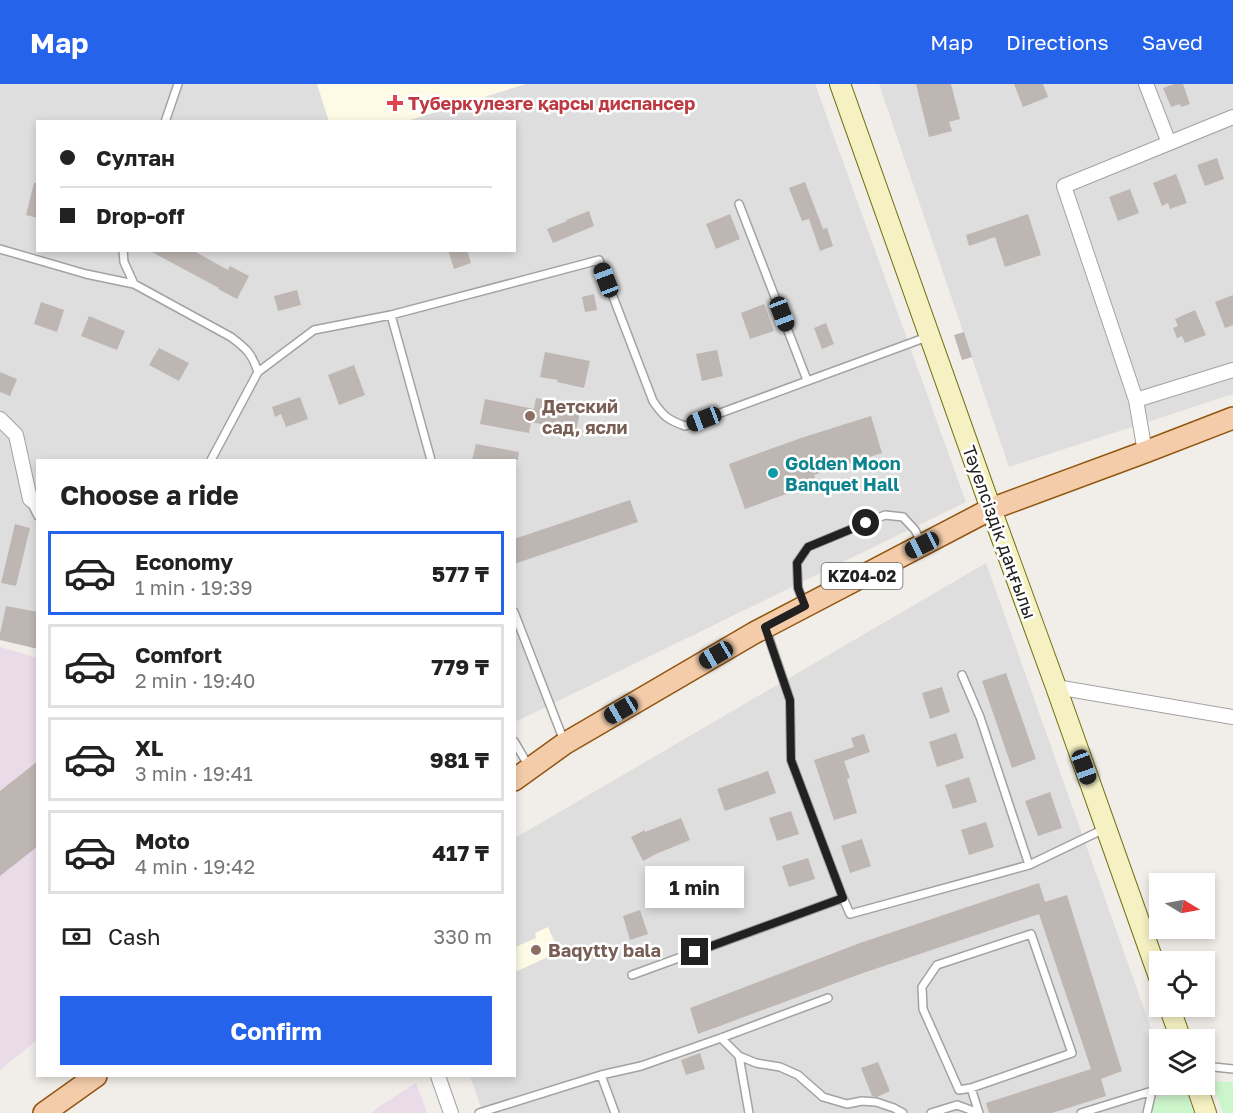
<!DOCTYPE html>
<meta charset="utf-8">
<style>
:root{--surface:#fff;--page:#f2f2f2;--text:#222;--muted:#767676;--line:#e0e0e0;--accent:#2563eb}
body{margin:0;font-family:"Golos Text",sans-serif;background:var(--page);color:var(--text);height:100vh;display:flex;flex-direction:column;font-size:22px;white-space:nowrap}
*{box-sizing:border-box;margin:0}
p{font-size:20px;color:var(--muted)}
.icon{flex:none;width:33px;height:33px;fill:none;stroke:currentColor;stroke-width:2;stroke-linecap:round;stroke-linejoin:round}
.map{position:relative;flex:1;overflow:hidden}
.sheet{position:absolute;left:36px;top:375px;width:480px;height:618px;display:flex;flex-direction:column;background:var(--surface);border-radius:0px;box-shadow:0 3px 9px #0003}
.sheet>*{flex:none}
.hud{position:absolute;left:36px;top:36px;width:480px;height:132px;border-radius:0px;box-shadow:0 3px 9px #0003;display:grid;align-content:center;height:132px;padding:0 24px;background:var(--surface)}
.needle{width:39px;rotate:100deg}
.controls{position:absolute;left:1149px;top:789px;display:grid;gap:12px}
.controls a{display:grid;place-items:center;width:66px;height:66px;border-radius:0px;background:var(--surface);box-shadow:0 3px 9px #0003;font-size:30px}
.end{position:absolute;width:27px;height:27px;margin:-14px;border:8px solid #212121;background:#fff;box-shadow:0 0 0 3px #fff}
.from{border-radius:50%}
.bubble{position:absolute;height:42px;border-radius:0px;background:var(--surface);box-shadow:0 3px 9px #0003;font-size:20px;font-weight:700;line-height:42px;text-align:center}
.car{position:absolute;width:18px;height:36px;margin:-18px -9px;border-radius:8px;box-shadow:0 0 4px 2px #0007;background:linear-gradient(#222 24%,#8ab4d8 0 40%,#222 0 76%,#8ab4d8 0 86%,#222 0)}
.hud b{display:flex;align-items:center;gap:21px;height:57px;font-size:22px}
.hud b+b{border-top:2px solid var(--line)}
.hud i{width:15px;height:15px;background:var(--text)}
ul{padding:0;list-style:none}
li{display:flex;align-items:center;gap:18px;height:84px;margin:0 12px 9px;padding:0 12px;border:3px solid var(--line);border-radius:0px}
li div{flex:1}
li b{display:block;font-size:22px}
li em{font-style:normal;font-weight:700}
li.selected{border-color:var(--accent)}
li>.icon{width:54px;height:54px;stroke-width:1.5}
h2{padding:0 24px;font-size:27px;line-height:72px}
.pay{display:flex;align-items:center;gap:15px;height:66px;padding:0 24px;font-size:22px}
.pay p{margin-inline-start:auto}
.primary-button{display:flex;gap:12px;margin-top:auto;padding:12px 24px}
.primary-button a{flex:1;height:69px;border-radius:0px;background:var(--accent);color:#fff;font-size:24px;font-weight:700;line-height:69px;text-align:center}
header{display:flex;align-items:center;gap:36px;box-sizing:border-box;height:84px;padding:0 30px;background:var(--accent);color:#fff}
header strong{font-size:28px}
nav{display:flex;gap:33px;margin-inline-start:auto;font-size:21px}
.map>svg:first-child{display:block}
.residential{fill:#dfdede;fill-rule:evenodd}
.industrial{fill:#e9dbe8}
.education{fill:#fdfae6}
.park{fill:#cdf5cb}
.building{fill:#beb6b2}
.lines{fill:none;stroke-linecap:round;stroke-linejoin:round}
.lane-casing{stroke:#a2a2a2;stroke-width:10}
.street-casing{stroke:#a2a2a2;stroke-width:16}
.secondary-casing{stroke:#71700f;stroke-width:22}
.primary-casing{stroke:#91560e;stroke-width:24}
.lane{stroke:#fff;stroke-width:7}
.street{stroke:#fff;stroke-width:14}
.secondary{stroke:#f5f1c3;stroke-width:20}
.primary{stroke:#f4ccaa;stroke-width:21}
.route{stroke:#212121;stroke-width:8}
.health-dot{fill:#e0444e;stroke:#fff;stroke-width:2}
.education-dot{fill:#8d6e63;stroke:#fff;stroke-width:2}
.culture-dot{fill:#0f9aa8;stroke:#fff;stroke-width:2}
.labels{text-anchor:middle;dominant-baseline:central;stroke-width:5;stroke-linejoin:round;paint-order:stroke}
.shield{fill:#fff;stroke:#646464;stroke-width:1.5}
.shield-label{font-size:16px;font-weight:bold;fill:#212121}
.health-label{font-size:18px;font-weight:bold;fill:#be3a42;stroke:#fff;text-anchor:start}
.education-label{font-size:18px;font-weight:bold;fill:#785e54;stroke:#fff;text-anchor:start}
.culture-label{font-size:18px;font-weight:bold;fill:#0d838f;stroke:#fff;text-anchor:start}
.street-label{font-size:18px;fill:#212121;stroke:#fff}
</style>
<header>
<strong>Map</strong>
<nav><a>Map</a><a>Directions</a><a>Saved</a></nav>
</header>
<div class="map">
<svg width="1233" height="1029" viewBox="0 0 1233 1029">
<rect width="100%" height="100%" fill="#f1ede9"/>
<path class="residential" d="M0 0H815L966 418 515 638 514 376H38L37 560 0 549ZM38 38H514V166H38Z
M879 0H1233V310L1009 383Z
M986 479 1159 967 1160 1000 1171 1001 1182 1029H483L470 992H514L515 754Z"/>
<path class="industrial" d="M0 563 38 574 37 956 0 986Z
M416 999 427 1029H371L383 1020Z"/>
<path class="education" d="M317 0H526L407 37 329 38Z
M548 843 559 868 515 888V863L536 854 535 849Z"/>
<path class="park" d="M1212 997 1233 998V1029H1223Z
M1186 1004 1194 1029H1149L1156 1014Z"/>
<path class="building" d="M916 0H951L960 35 949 38 952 47 929 53Z
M1014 0H1043L1048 13 1023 23Z
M1174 0H1183L1190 20 1181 23 1180 20 1171 23 1163 4Z
M1217 74 1224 95 1205 102 1197 81Z
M1176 90 1187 119 1170 125 1168 119 1162 122 1153 99Z
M805 98 823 145 827 144 833 162 820 167 809 135 802 137 789 104Z
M34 99H38V134L26 131Z
M1130 105 1139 129 1118 137 1109 113Z
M589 127 594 142 553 159 547 145 567 137 566 136Z
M730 130 740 155 716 165 706 140Z
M1028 130 1041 171 1005 183 995 153 969 162 966 151Z
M148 166H192L228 186 230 182 249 192 237 215 218 205 219 204Z
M448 166H467L471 179 454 185Z
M297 206 301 221 278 227 274 212Z
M594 210 597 226 585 228 582 213Z
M1233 211V241L1225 244 1215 218Z
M41 218 64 226 57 248 34 240Z
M764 220 774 247 750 255 741 229Z
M1195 226 1206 251 1185 259 1182 252 1177 254 1173 244 1178 242 1175 235Z
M89 232 125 247 117 266 81 252Z
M826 239 834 260 822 265 814 244Z
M964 248 972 273 962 276 954 251Z
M159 264 189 279 179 297 149 281Z
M717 266 723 292 702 297 696 270Z
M545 268 590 277 584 304 557 298 558 296 540 293Z
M354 281 365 311 339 321 328 291Z
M0 288 17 295 10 312 0 308Z
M300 313 308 335 286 343 281 330 275 333 272 323Z
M536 314 581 323 576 347 531 338 529 349 480 340 485 315 534 325Z
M871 332 882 369 814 391 817 399 745 425 729 380 801 354Z
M476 360 519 368 518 376H472Z
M630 416 638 438 514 480V455Z
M15 440 30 444 16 502 1 499Z
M6 522 38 528V565L0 556V550Z
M1006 589 1036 675 1012 684 982 597Z
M942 603 950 628 930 635 922 609Z
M956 649 964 674 937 683 929 658Z
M864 650 870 668 844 677 850 694 847 695 857 729 834 736 814 676 854 663 851 654Z
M38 677V762L0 792V707Z
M768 687 776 709 725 727 717 705Z
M969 693 977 718 953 725 945 701Z
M1050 708 1062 744 1038 752 1025 717Z
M791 727 799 750 777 757 769 734Z
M681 734 690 756 656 770 643 777 631 753 645 746V748Z
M986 738 994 763 969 771 961 746Z
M862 755 871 782 850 789 841 762Z
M808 774 815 795 789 803 782 782Z
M709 784 715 804 689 813 682 792Z
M1039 799 1045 818 1067 811 1122 987 1101 995 1106 1012 1052 1029H989L986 1019 1091 985 1039 830 863 889 698 950 690 924 860 859Z
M640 826 648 850 630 856 623 832Z
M700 969 705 985 686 991 681 976Z
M878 978 890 1007 877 1013 872 1012 861 984Z"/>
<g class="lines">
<g class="lane-casing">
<path id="lane" d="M165 38 178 0
M739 120 807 296
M0 165 86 190 134 200
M123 166 124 178 134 200 231 253C247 265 252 270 258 288
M391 231 431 376
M211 376 258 288 314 246 391 231 599 176 653 317C663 332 668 336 685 342L927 253
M32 420 38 432
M804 520 798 504 797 479 808 463 885 431 903 433 915 446 921 458
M514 528 564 657
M514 657 528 681
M1029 781 1104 745
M843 814 850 830 1029 781 980 633 962 591
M1031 850 1072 969 971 1004 959 1006 923 925 922 903 937 881Z
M632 891 843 814 791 676 790 616 766 545
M721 954 739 972 756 979 780 983 798 991 823 1013 847 1020 862 1017 876 1018 894 1024 903 1029
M739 972 749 1029
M1204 982 1233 985
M601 991 615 1029
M971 1004 979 1029
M479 1029 601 991 641 982 721 954 828 914
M931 1029 957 1021 979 1029
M1081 1029 1152 1007 1168 1000
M1147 1029 1152 1007"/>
</g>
<g class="street-casing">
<path id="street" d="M1146 0 1169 59
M1233 33 1064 102 1136 316 1233 286
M1136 316 1145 368
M0 335 16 351 30 415 38 421
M1056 603 1233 633
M438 992 451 1029"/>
</g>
<g class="secondary-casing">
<path id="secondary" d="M840 0 991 425 1056 603 1160 896
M1169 922 1181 956
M1196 1000 1206 1029"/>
</g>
<g class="primary-casing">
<path id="primary" d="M514 696 564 660 754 549 991 425 1145 368 1233 334
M44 1029 96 992"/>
</g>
<use href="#lane" class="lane"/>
<use href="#street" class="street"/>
<use href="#secondary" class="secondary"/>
<use href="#primary" class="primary"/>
</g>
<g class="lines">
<path class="route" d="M695 868 843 814 791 676 790 616 765 543 805 522 798 504 797 479 808 463 866 439"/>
</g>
<path class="health-dot" d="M392 10h6v6h6v6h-6v6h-6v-6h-6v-6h6z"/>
<g class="education-dot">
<circle cx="530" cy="332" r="6"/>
<circle cx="536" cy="866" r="6"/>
</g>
<circle class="culture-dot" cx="773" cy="389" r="6"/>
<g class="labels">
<rect class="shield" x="821.5" y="479" width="81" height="26" rx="4.5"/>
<g class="shield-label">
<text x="862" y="492">KZ04-02</text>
</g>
<g class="health-label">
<text x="408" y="19">Туберкулезге қарсы диспансер</text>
</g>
<g class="education-label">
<text x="542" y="322">Детский<tspan x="542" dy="21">сад, ясли</tspan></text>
<text x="548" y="866">Baqytty bala</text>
</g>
<g class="culture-label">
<text x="785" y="379">Golden Moon<tspan x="785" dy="21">Banquet Hall</tspan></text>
</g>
<g class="street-label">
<text transform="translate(1000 448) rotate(70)">Тәуелсіздік даңғылы</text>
</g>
</g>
</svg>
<div class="controls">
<a><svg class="needle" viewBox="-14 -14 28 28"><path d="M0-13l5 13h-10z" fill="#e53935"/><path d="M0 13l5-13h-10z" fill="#767676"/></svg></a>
<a><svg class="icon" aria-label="locate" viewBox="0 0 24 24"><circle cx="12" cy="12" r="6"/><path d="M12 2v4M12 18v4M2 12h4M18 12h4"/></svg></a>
<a><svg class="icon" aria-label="layers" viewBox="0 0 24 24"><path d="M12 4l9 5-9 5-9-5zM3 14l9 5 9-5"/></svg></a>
</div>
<i class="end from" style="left:866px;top:439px"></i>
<i class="end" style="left:695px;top:868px"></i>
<div class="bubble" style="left:645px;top:782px;width:99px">1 min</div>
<i class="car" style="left:606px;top:196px;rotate:339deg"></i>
<i class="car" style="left:782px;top:230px;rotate:159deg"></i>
<i class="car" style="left:704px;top:335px;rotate:249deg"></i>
<i class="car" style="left:922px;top:461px;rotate:243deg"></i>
<i class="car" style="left:716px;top:571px;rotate:240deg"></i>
<i class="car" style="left:621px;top:626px;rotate:240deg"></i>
<i class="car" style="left:1084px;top:683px;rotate:160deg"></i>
<div class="hud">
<b><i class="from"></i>Султан</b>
<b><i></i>Drop-off</b>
</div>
<section class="sheet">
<h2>Choose a ride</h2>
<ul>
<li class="selected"><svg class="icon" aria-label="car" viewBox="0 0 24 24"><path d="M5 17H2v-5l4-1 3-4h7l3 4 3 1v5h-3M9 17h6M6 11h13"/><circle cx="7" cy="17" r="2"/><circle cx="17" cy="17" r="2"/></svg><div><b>Economy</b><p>1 min · 19:39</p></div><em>577 ₸</em></li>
<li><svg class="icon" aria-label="car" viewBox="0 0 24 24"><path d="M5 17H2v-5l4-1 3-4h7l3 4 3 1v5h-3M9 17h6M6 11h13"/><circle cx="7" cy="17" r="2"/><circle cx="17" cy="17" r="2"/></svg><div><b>Comfort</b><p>2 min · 19:40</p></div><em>779 ₸</em></li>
<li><svg class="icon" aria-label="car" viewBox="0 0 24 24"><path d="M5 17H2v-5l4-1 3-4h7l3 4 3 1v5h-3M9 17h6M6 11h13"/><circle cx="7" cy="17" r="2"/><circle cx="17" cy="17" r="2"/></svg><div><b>XL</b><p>3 min · 19:41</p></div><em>981 ₸</em></li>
<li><svg class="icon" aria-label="car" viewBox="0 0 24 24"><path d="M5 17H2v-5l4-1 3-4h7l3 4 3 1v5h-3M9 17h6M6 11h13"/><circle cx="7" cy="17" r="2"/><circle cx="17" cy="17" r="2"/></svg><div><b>Moto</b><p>4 min · 19:42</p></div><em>417 ₸</em></li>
</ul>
<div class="pay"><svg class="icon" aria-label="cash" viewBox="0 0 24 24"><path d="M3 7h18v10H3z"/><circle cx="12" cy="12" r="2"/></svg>Cash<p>330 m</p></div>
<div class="primary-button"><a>Confirm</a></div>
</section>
</div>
